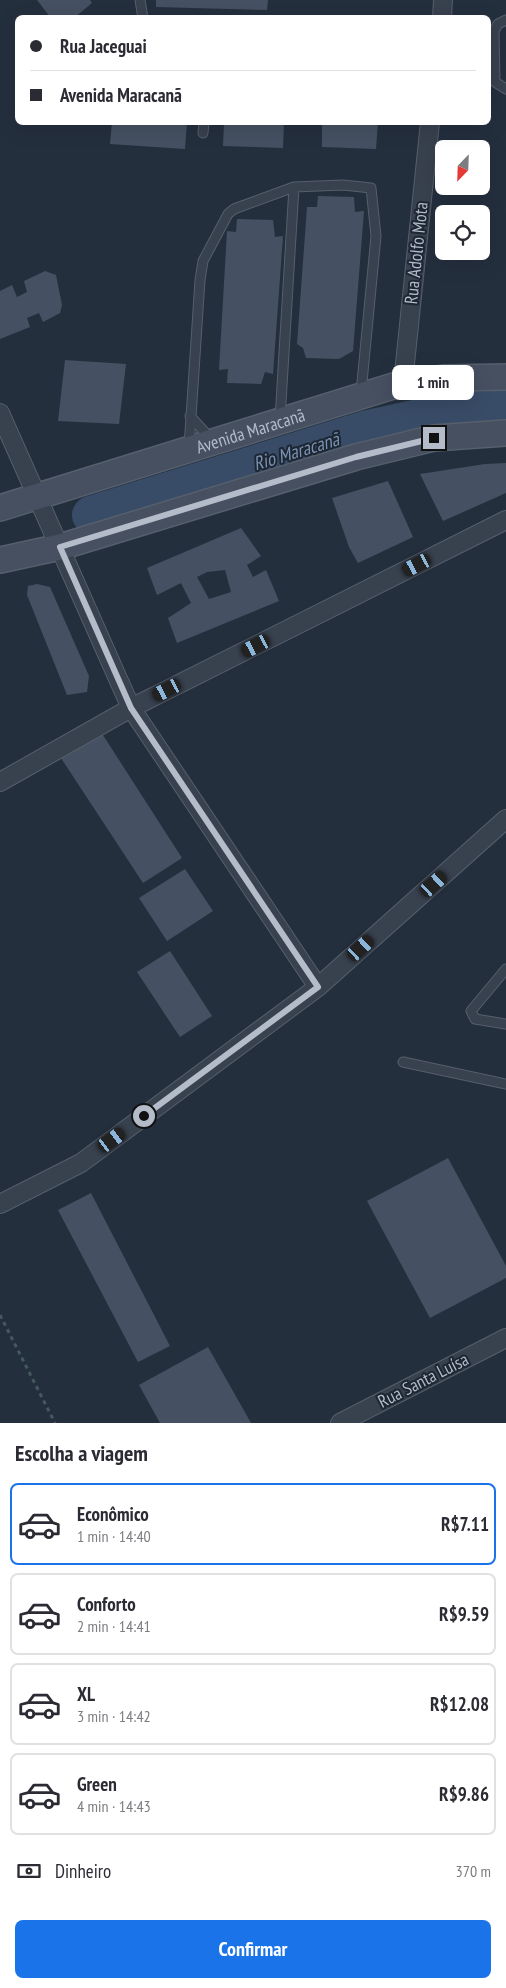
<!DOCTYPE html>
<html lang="pt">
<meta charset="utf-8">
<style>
:root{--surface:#fff;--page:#f7f7f7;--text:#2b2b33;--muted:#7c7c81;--line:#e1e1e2;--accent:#1a73e8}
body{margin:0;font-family:"PT Sans Narrow",sans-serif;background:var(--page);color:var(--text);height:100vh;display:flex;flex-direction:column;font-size:19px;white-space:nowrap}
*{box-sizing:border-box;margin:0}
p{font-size:16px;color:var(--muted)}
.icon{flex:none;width:28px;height:28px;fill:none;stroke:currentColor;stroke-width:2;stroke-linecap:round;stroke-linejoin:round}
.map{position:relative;height:1423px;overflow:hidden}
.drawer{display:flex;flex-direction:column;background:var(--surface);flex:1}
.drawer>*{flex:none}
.banner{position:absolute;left:15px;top:15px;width:476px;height:110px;border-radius:8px;box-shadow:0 5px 20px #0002;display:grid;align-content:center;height:110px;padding:0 15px;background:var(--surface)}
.needle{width:32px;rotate:203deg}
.tools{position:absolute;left:435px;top:140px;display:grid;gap:10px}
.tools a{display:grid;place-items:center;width:55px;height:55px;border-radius:8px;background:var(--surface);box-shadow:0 5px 20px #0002;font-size:25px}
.end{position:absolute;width:22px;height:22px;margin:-11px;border:6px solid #b4bcc9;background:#111;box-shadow:0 0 0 2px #111}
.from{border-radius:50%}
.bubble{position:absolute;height:35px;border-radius:8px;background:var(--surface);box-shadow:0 5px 20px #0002;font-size:16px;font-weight:700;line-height:35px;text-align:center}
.car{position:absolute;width:15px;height:30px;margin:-15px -8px;border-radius:6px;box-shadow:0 0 4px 1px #0007;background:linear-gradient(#222 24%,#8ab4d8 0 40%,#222 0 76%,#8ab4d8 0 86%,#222 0)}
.banner b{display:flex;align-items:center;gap:18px;height:48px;font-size:19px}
.banner b+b{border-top:1px solid var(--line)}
.banner i{width:12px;height:12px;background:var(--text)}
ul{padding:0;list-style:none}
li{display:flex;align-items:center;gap:15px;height:82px;margin:0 10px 8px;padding:0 5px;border:2px solid var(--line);border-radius:8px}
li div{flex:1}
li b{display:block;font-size:19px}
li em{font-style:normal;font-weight:700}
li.current{border-color:var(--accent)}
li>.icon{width:45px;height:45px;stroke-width:1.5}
h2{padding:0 15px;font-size:22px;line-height:60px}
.pay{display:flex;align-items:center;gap:12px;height:55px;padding:0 15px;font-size:19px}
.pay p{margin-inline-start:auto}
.primary-button{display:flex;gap:10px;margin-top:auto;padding:10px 15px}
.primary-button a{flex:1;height:58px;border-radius:8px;background:var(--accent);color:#fff;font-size:20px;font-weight:700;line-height:58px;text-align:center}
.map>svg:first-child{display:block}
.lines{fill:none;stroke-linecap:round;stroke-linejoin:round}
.river{stroke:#394c67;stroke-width:38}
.building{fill:#455162;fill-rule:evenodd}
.service-casing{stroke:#565f6c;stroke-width:11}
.minor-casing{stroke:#565f6c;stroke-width:20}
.secondary-casing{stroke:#565f6c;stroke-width:28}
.path{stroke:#44595c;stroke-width:3;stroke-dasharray:4 4;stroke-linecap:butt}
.service{stroke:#38414e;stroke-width:9}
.minor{stroke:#38414e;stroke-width:18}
.secondary{stroke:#465061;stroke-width:25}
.route{stroke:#b4bcc9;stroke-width:6}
.labels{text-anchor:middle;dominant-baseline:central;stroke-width:4;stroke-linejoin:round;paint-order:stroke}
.street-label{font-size:18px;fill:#b4bcc9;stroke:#1d2633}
.water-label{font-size:19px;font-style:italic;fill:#7c92b1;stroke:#1d2633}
</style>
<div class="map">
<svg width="506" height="1423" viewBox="0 0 506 1423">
<rect width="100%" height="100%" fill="#242f3e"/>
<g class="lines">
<path class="river" d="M91 515 368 429 437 414 506 407"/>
</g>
<path class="building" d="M37 0H90L92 3 74 18H51Z
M156 0H268L267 10 156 7Z
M112 122H187L185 149 110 144Z
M224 122H284L283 148 223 146Z
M322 122H378L376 149 322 147Z
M318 196 354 197 355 212 364 211 353 351 339 359 306 358 303 348 297 344 307 207H317Z
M237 219 273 220 275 237 283 236 273 374 265 372 261 384 227 383 228 369 219 370 227 231 236 232Z
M45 271 56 275 62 305 60 313 43 322 39 313 27 318 30 327 0 339V291L12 285 17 297 27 292 24 281Z
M65 360 126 364 119 424 58 421Z
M506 463V493L443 521 420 474 485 464Z
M388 481 413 537 358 563 349 547 332 498Z
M241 528 261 556 247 565 253 577 266 570 279 601 177 643 168 618 191 603 181 583 157 595 147 568ZM225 570 231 592 209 599 197 577 207 572Z
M37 584 50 587 89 676 87 692 67 695 27 595 28 586Z
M101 732 182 858 143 883 61 758Z
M185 869 213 911 167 941 139 898Z
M170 951 212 1016 180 1037 137 972Z
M448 1158 506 1266V1278L430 1318 367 1201Z
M91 1193 170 1346 138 1362 58 1210Z
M208 1347 251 1423H160L139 1385Z"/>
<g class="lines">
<g class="service-casing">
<path id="service" d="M140 0 143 18
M506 20 498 24 494 31 495 82 506 89
M203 133 204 122
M190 416 212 440
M280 419 294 187
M189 447 200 280 203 261 228 214 234 209 294 187 343 185 371 188 376 236 361 393
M506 969 471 1011 475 1019 506 1024
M403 1062 506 1084"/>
</g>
<g class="minor-casing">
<path id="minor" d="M442 18 443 0
M403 383 430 122
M0 413 131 708 318 987
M0 782 131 708 506 520
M0 1204 81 1163 318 987 506 819
M340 1423 506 1338"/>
</g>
<g class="secondary-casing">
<g id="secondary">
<path id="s1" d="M0 508 403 383 445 378 506 377"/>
<path d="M0 560 60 547 356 457 434 438 506 433"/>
</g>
</g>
<path class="path" d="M0 1315 55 1423"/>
<use href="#service" class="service"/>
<use href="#minor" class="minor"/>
<use href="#secondary" class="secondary"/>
</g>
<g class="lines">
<path class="route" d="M144 1116 318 987 131 708 60 547 356 457 434 438"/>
</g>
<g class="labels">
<g class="street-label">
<text transform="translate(416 253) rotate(-84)">Rua Adolfo Mota</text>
<text stroke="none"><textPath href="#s1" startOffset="262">Avenida Maracanã</textPath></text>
<text transform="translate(423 1380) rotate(-27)">Rua Santa Luísa</text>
</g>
<g class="water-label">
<text transform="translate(296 451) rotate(-17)">Rio Maracanã</text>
</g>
</g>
</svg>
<div class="tools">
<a><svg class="needle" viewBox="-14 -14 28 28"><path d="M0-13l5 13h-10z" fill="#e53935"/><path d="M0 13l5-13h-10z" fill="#7c7c81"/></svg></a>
<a><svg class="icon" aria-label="locate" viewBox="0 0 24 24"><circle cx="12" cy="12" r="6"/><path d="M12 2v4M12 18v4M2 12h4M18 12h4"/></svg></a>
</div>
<i class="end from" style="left:144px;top:1116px"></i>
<i class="end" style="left:434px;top:438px"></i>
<div class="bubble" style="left:392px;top:365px;width:82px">1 min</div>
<i class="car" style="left:417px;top:565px;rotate:243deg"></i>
<i class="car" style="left:256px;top:646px;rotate:243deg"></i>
<i class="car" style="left:167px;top:690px;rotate:243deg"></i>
<i class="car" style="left:434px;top:884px;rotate:48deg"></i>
<i class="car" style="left:361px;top:948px;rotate:48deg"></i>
<i class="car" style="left:112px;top:1140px;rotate:54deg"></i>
<div class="banner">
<b><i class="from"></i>Rua Jaceguai</b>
<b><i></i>Avenida Maracanã</b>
</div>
</div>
<section class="drawer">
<h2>Escolha a viagem</h2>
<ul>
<li class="current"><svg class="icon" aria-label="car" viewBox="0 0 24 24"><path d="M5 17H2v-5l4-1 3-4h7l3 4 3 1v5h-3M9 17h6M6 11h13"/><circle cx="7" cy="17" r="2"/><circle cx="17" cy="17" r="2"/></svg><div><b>Econômico</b><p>1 min · 14:40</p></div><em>R$7.11</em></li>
<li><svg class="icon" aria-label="car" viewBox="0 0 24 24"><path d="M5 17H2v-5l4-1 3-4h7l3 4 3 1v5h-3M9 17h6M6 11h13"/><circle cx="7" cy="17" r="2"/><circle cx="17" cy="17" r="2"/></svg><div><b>Conforto</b><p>2 min · 14:41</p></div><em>R$9.59</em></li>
<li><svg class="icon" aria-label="car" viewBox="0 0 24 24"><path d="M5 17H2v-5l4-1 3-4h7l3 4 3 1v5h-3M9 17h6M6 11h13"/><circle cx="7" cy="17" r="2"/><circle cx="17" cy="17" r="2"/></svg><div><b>XL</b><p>3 min · 14:42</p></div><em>R$12.08</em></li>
<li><svg class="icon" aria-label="car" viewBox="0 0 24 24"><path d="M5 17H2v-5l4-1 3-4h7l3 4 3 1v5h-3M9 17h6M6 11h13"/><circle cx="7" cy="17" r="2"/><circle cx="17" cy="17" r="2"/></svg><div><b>Green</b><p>4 min · 14:43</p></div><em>R$9.86</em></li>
</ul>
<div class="pay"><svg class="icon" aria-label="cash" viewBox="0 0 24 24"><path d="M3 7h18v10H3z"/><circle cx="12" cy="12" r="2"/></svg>Dinheiro<p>370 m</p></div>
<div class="primary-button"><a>Confirmar</a></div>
</section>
